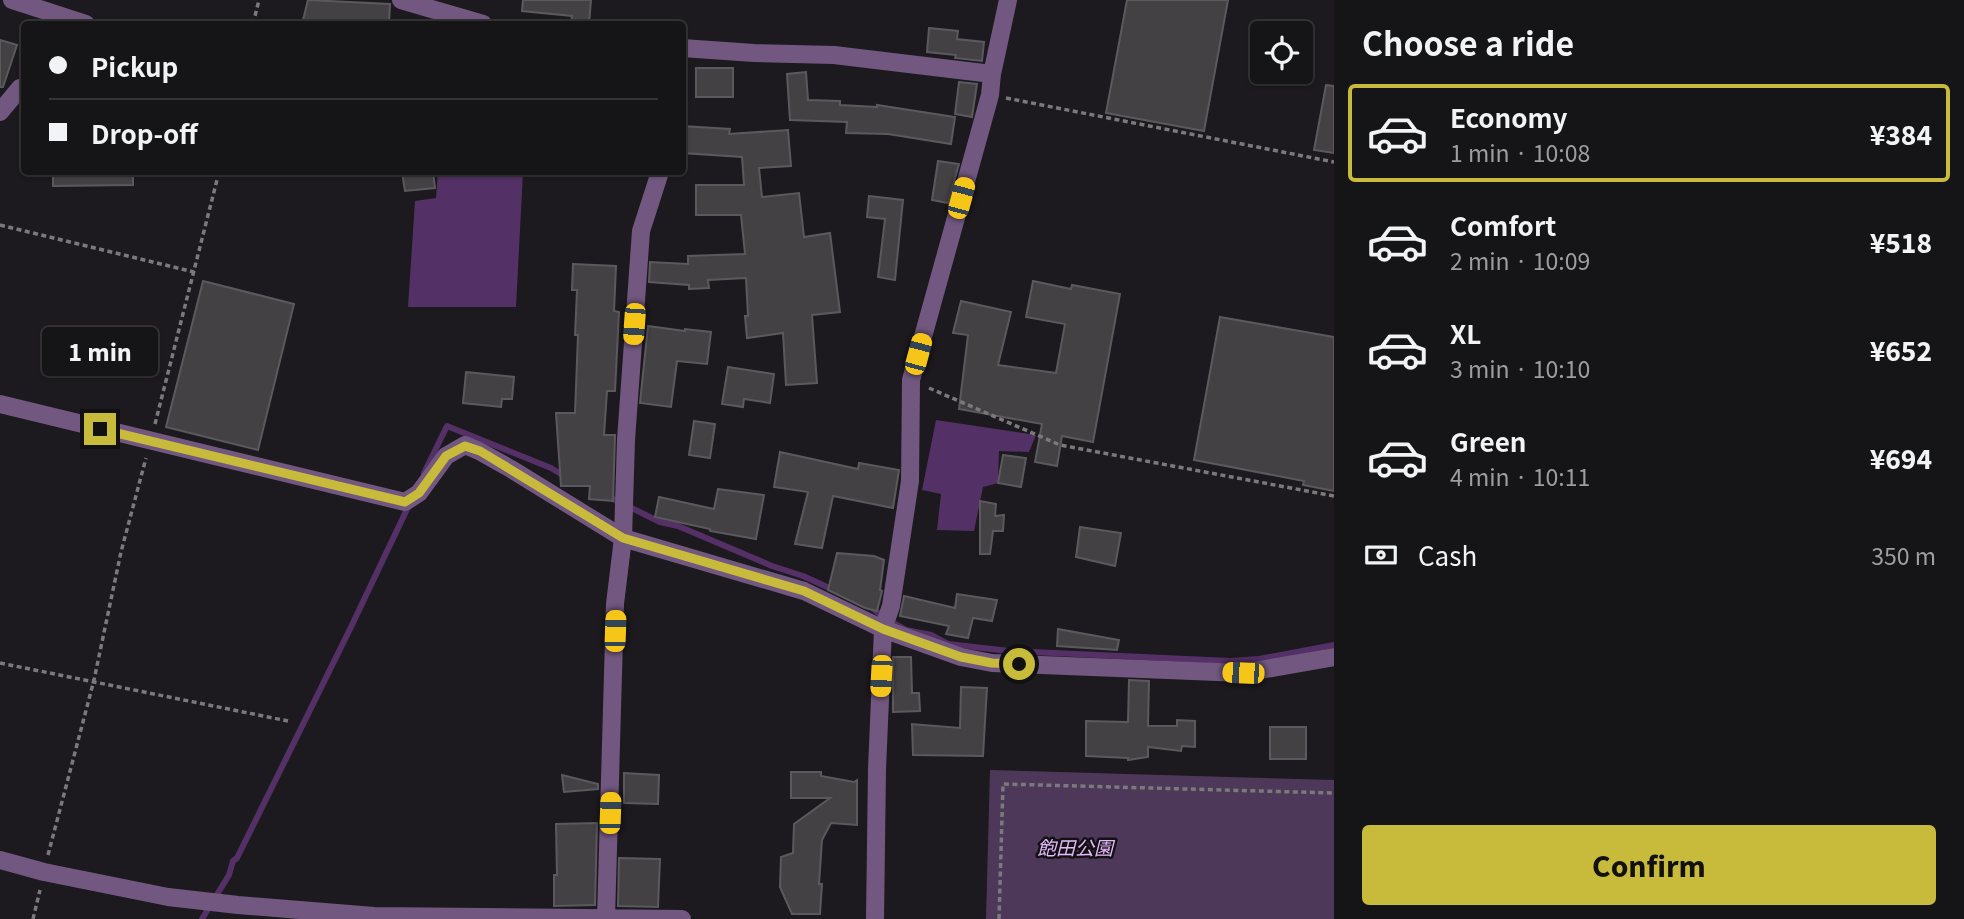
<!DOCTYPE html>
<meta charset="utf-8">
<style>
:root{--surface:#151416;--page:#222123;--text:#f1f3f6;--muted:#9d9ea1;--line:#343335;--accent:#c8bb3b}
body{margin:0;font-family:Georgia,"Noto Sans JP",serif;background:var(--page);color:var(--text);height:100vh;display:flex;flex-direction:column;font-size:26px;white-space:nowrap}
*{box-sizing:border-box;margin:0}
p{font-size:23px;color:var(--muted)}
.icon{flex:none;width:38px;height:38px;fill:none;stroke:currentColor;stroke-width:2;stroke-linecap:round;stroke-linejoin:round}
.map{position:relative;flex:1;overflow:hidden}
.details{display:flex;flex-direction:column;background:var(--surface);width:630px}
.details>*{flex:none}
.guide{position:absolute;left:21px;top:21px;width:665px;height:154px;border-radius:7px;box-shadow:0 2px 5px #0004,0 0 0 2px var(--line);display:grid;align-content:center;height:154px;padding:0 28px;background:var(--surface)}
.fabs{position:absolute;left:1250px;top:21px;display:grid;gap:14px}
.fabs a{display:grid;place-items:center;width:63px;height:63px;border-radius:7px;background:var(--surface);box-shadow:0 2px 5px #0004,0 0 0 2px var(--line);font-size:35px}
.end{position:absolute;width:32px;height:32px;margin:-16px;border:9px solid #c8bb3b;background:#111;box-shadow:0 0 0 4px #111}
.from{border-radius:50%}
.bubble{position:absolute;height:49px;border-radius:7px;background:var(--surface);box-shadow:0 2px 5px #0004,0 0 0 2px var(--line);font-size:23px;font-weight:800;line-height:49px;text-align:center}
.car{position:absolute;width:21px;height:42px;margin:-21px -10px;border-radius:9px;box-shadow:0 0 5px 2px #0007;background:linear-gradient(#f5c518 24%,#345 0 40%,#f5c518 0 76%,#345 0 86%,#f5c518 0)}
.guide b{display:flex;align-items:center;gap:24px;height:66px;font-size:26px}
.guide b+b{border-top:2px solid var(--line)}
.guide i{width:18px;height:18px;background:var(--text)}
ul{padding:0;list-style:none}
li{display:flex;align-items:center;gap:21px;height:98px;margin:0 14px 10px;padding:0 14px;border:4px solid transparent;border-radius:7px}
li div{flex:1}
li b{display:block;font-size:26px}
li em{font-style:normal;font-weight:800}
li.on{border-color:var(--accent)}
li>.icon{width:63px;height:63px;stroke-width:1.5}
h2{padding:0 28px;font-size:32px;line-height:84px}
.pay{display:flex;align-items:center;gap:18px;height:77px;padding:0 28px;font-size:26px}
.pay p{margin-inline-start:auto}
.action{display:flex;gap:14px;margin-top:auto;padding:14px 28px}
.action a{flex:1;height:80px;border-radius:7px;background:var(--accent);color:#111;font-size:28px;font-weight:800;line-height:80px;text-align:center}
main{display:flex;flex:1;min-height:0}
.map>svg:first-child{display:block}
.green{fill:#4e385a}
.forest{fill:#533065}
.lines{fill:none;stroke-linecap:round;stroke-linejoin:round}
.stream{stroke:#543066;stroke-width:6}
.building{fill:#444145;stroke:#5c595e;stroke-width:2}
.path{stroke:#7b797c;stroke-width:3.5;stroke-dasharray:5 3.5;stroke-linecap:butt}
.street{stroke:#725881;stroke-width:18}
.route{stroke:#c8bb3b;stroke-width:9}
.labels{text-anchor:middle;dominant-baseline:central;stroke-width:5;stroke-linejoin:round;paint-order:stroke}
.park-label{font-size:19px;font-style:italic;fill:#e5b9fc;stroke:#131114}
</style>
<main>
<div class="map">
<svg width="1334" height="919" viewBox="0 0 1334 919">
<rect width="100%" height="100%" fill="#1c1a1e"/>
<path class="green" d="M990 770 1334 780V919H986Z"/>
<path class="forest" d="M438 172H523L516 307H408L415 201 436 198Z
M936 420 1036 435 1029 452 999 451 998 483 983 487 974 531 937 530 941 494 922 490Z"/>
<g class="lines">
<path class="stream" d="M424 473 447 426 551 468 566 477
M607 496 660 522 678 526 772 566 803 576 836 591
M871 607 884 618 906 630 931 635 948 644 1009 651 1230 661 1259 659 1334 645
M202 919 229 875 233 861 237 858 351 627 409 505"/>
</g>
<path class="building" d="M308 0 390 4 389 24H302Z
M523 0H591L589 24H571L572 16 522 11Z
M1127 0H1228L1204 131 1106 113Z
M929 28 958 31 957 39 984 42 982 61 955 58 956 55 927 52Z
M0 40 17 45 3 87H0Z
M696 68H733V97H696Z
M806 72 808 100 840 101V105L877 107V105L955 117 951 144 888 134 846 133 847 122 790 120 787 74Z
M959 82 977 84 972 117 955 114Z
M1326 85 1334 86V153L1314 150Z
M682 126 730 129 729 134 788 130 791 166 759 168 762 197 799 193 804 237 830 233 840 312 812 315 817 383 786 385 783 333 747 338 745 316H748L746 278 708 280 709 288 689 289V285L649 282 650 262 688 264V256L745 254 741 215H696V185H744L742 157 682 153Z
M938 161 959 164 948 203 932 200Z
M53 172H133V185L53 186Z
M402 172H433L435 188 405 191Z
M869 196 903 200 895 280 878 277 885 219 867 217Z
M573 264 616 266 614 311 619 312 615 391H607L604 435H615L613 501 589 499 590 486H561L556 413H575L578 335H575L577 290H572Z
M203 281 294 304 258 450 166 427Z
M1033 281 1071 289 1072 285 1120 294 1093 442 1062 436 1057 466 1035 462 1042 424 959 409 968 335 953 333 961 301 1011 312 998 365 1056 373 1065 324 1026 317Z
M1220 317 1334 337V491L1303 485 1304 481 1194 460Z
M648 326 685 331V329L711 332 707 364 677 361 671 407 640 403Z
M728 367 774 374 770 403 744 399 743 407 722 404Z
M466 372 514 377 512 399H502L501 407 463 403Z
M694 421 715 424 710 458 689 455Z
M780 452 858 469 859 463 899 470 893 508 833 496 822 548 795 544 808 492 774 487Z
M1003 455 1026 458 1021 487 998 483Z
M718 489 764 495 756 539 710 531V529L655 517 659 497 714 509Z
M980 501 996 504 995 516 1004 515 1003 531H993L990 554H980Z
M1080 527 1121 533 1115 566 1076 557Z
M837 553 874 556 884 560 880 590 882 591 877 611 865 608 828 590Z
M957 594 997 600 992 621 973 618 968 638 946 634 949 626 900 616 904 596 955 608Z
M1058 629 1119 640 1117 650 1057 646Z
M893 657H911L912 693H919L920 711 893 712Z
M1129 680 1149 681 1148 726H1177V720L1195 721V747L1182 746 1181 751 1148 747V757L1128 760V758L1086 756V721L1128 722Z
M961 687 987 688 983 756 913 755 912 724 960 728Z
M1270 727H1306V759H1270Z
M791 772H821V776L854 782 857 780V825L831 823 822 840 819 884H822L820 914H792L780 887 781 857 793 853 794 824 830 798H791Z
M624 773 659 775 658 804 624 803Z
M562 775 598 784V789L564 792Z
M597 823 595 905 554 906V875H557L556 824Z
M619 858 660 859 658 907 618 906Z"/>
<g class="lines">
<path class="path" d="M253 24 259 0
M1006 98 1334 162
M0 225 194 272
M929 388 1060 445 1334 496
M155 424 219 172
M0 663 288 721
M48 855 94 680 121 552 146 458
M33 919 40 890
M999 919 1003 784 1334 793"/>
<path class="street" d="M12 0 86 24
M401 0 483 24
M682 48 754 53 834 55 992 74
M0 112 20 88 24 87
M0 404 405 502 419 493 446 456 465 445 479 451 511 469 623 538 804 591 883 629 961 657 992 663 1243 673 1334 657
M0 860 44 872 168 897 238 905 374 916 682 919
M606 919 615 604 623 538 626 440 641 231 660 172
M875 919 877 769 883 629 891 606 910 481 911 380 990 95 992 74 1008 0"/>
</g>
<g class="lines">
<path class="route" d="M100 429 405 502 419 493 446 456 465 446 480 451 495 460 623 538 804 591 883 629 961 657 992 663 1019 664"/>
</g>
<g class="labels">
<g class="park-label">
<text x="1075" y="846">飽田公園</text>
</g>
</g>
</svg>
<div class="fabs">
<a><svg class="icon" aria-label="locate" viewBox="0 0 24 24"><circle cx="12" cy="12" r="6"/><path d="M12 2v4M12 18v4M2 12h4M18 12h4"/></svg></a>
</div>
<i class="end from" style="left:1019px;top:664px"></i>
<i class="end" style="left:100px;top:429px"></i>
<div class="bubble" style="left:42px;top:327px;width:116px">1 min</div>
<i class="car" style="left:961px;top:198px;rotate:15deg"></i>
<i class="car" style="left:634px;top:324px;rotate:184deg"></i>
<i class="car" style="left:918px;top:354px;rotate:15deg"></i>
<i class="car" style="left:615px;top:631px;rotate:2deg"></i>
<i class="car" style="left:1243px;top:673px;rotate:272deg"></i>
<i class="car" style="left:881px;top:676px;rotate:183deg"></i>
<i class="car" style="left:610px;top:813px;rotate:2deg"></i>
<div class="guide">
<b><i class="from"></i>Pickup</b>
<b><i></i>Drop-off</b>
</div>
</div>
<section class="details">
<h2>Choose a ride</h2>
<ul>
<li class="on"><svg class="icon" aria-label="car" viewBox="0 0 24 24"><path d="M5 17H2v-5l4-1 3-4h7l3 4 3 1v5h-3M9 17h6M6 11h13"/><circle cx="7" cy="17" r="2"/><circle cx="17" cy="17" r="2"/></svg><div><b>Economy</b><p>1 min · 10:08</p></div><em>¥384</em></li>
<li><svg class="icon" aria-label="car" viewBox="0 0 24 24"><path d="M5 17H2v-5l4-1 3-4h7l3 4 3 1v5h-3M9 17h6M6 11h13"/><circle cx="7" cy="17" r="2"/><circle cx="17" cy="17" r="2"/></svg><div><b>Comfort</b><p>2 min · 10:09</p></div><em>¥518</em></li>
<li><svg class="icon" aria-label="car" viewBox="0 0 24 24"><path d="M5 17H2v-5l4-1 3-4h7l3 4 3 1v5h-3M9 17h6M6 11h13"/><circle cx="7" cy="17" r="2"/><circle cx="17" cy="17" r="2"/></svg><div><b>XL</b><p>3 min · 10:10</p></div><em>¥652</em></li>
<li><svg class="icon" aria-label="car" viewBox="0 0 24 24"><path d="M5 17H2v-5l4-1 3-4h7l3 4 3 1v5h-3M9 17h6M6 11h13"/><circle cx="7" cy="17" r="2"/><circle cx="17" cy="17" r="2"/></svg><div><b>Green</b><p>4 min · 10:11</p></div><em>¥694</em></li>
</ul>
<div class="pay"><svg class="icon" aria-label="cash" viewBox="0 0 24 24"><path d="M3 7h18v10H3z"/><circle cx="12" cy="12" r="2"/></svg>Cash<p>350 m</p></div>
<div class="action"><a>Confirm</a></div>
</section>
</main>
